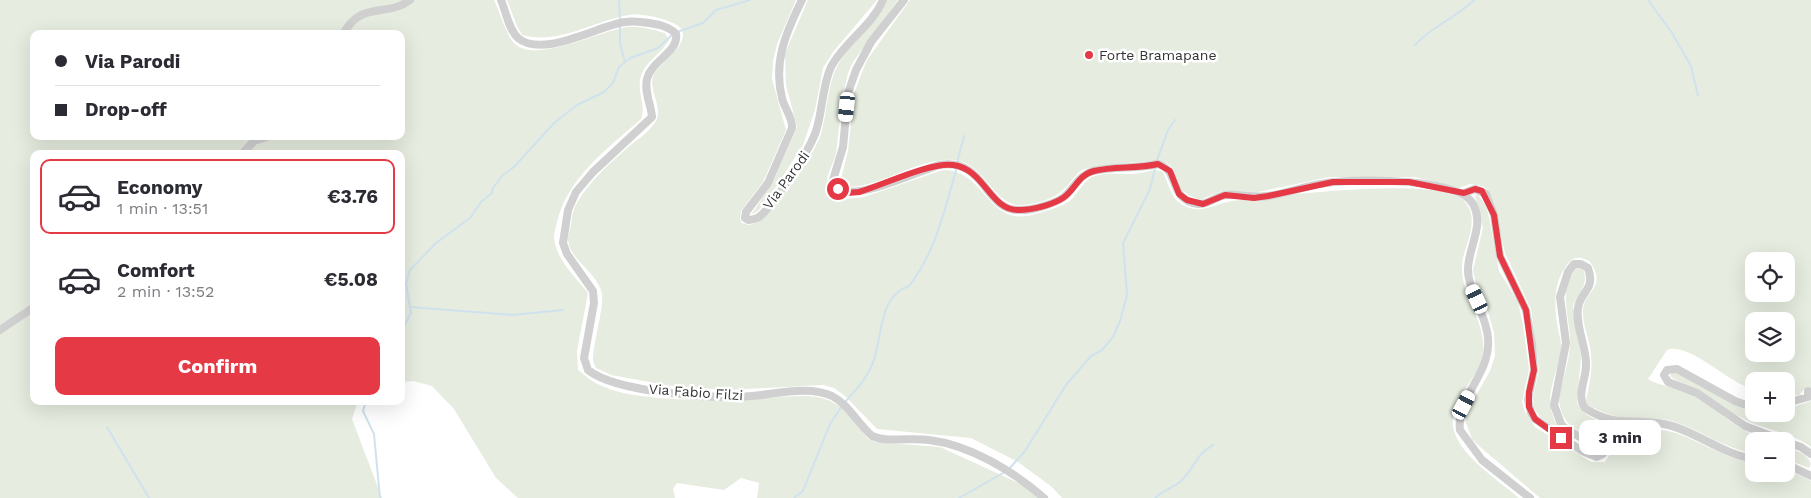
<!DOCTYPE html>
<meta charset="utf-8">
<style>
:root{--surface:#fff;--page:#f7f7f7;--text:#2b2b33;--muted:#7c7c81;--line:#e1e1e2;--accent:#e63946}
body{margin:0;font-family:"Work Sans",sans-serif;background:var(--page);color:var(--text);height:100vh;display:flex;flex-direction:column;font-size:19px;white-space:nowrap}
*{box-sizing:border-box;margin:0}
p{font-size:16px;color:var(--muted)}
.icon{flex:none;width:28px;height:28px;fill:none;stroke:currentColor;stroke-width:2;stroke-linecap:round;stroke-linejoin:round}
.map{position:relative;flex:1;overflow:hidden}
.side{position:absolute;left:30px;top:150px;width:375px;height:255px;display:flex;flex-direction:column;background:var(--surface);border-radius:10px;box-shadow:0 5px 20px #0002}
.side>*{flex:none}
.guide{position:absolute;left:30px;top:30px;width:375px;height:110px;border-radius:10px;box-shadow:0 5px 20px #0002;display:grid;align-content:center;height:110px;padding:0 25px;background:var(--surface)}
.fabs{position:absolute;left:1745px;top:252px;display:grid;gap:10px}
.fabs a{display:grid;place-items:center;width:50px;height:50px;border-radius:10px;background:var(--surface);box-shadow:0 5px 20px #0002;font-size:25px}
.end{position:absolute;width:22px;height:22px;margin:-11px;border:6px solid #e63946;background:#fff;box-shadow:0 0 0 2px #fff}
.from{border-radius:50%}
.bubble{position:absolute;height:35px;border-radius:10px;background:var(--surface);box-shadow:0 5px 20px #0002;font-size:16px;font-weight:700;line-height:35px;text-align:center}
.car{position:absolute;width:15px;height:30px;margin:-15px -8px;border-radius:6px;box-shadow:0 0 4px 1px #0007;background:linear-gradient(#fff 24%,#345 0 40%,#fff 0 76%,#345 0 86%,#fff 0)}
.guide b{display:flex;align-items:center;gap:18px;height:48px;font-size:19px}
.guide b+b{border-top:1px solid var(--line)}
.guide i{width:12px;height:12px;background:var(--text)}
ul{padding:9px 0 0;list-style:none}
li{display:flex;align-items:center;gap:15px;height:75px;margin:0 10px 8px;padding:0 15px;border:2px solid transparent;border-radius:10px}
li div{flex:1}
li b{display:block;font-size:19px}
li em{font-style:normal;font-weight:700}
li.active{border-color:var(--accent)}
li>.icon{width:45px;height:45px;stroke-width:1.5}
.cta{display:flex;gap:10px;margin-top:auto;padding:10px 25px}
.cta a{flex:1;height:58px;border-radius:10px;background:var(--accent);color:#fff;font-size:20px;font-weight:700;line-height:58px;text-align:center}
.map>svg:first-child{display:block}
.green{fill:#e6ecdf;fill-rule:evenodd}
.lines{fill:none;stroke-linecap:round;stroke-linejoin:round}
.stream{stroke:#cfe2ee;stroke-width:2}
.minor{stroke:#d0d0d0;stroke-width:8}
.route{stroke:#e63946;stroke-width:6}
.poi-dot{fill:#e63946;stroke:#fff;stroke-width:2}
.labels{text-anchor:middle;dominant-baseline:central;stroke-width:5;stroke-linejoin:round;paint-order:stroke}
.poi-label{font-size:14px;fill:#333;stroke:#fff;text-anchor:start}
.street-label{font-size:14px;fill:#333;stroke:#fff}
</style>
<div class="map">
<svg width="1811" height="498" viewBox="0 0 1811 498">
<rect width="100%" height="100%" fill="#fff"/>
<path class="green" d="M0 0H494C500 13 505 31 513 42 532 66 602 30 627 27 641 26 653 30 665 33L669 40C661 55 642 63 640 81 638 95 646 106 641 119 608 148 568 177 557 222 556 227 554 233 554 237 555 258 576 278 588 293L577 351 578 370C587 377 595 384 607 388 644 403 725 400 766 398 787 397 815 392 834 403 847 410 858 428 868 439L875 442 940 447 1021 484 1038 498H757L759 483 741 478 724 490 677 483 673 489 675 498H518L496 478 454 409 432 386 413 381 401 382V154H34V401H358L352 419 382 498H0ZM34 34H401V136H34Z
M507 0H796L777 44 773 61 772 79 786 130 763 182 741 211 740 219 742 223 749 225C770 222 815 154 821 134 827 113 827 90 835 71 847 44 874 27 887 0H898L853 62 848 73 842 100 836 154 827 178 830 190 846 199 864 197 943 170C986 170 986 226 1032 215 1042 212 1063 207 1071 200 1079 192 1084 179 1095 176 1108 171 1126 176 1141 173 1148 172 1155 168 1163 172 1168 182 1171 198 1181 204 1200 216 1213 204 1232 201 1271 197 1437 175 1463 200 1479 215 1469 237 1464 254 1452 295 1497 325 1479 366 1470 385 1447 409 1454 431 1461 456 1499 481 1519 498H1062L1052 487 1018 462 971 438 877 429 845 396 834 388 823 385 726 390 671 386 611 375 596 368 593 361C593 342 604 308 602 294 598 272 570 261 568 240 568 235 570 229 571 225 572 217 573 209 577 203 588 183 608 165 625 150 635 141 649 133 656 121 664 107 647 90 654 74 659 64 702 36 673 23 661 18 643 13 629 15 593 21 559 45 522 35L517 26Z
M808 0H877L833 52 823 68 815 110 803 145 768 199 758 211 751 215 773 182 797 127 786 85 785 53Z
M910 0H1811V389L1806 387 1799 395H1786V381H1754V389C1730 385 1689 341 1667 350L1648 379C1662 388 1678 386 1692 394 1718 410 1739 432 1768 441H1754V453C1725 449 1702 431 1675 422 1660 416 1644 420 1628 418 1614 417 1601 412 1588 405L1586 401C1589 386 1593 370 1591 355 1590 339 1582 325 1583 310 1584 291 1609 286 1589 261 1580 256 1573 256 1567 265 1554 281 1554 303 1557 323 1558 331 1561 339 1561 346 1558 379 1539 398 1560 430H1558L1540 417 1534 408 1533 398 1539 370 1531 309 1505 253 1494 203 1488 190 1482 186 1470 184 1459 188 1415 177H1329L1258 192 1222 191 1199 200C1193 197 1186 194 1182 190 1175 181 1177 168 1165 162 1158 159 1090 166 1082 170 1075 174 1071 183 1064 189 1054 199 1036 204 1022 205 993 207 986 163 955 160 916 157 883 188 845 187L840 183 848 151 854 94 861 75 867 60ZM1754 261H1786V294H1754ZM1754 321H1786V354H1754Z
M1478 195 1486 206 1489 217 1499 271 1518 302 1523 325 1529 369 1522 402 1525 412 1535 427 1591 462H1605L1610 454C1600 429 1562 440 1559 399 1562 381 1569 363 1570 345 1572 323 1555 285 1578 267L1584 271C1588 286 1578 293 1573 306L1581 357 1577 402C1589 432 1646 425 1672 432 1700 440 1724 459 1754 463V474H1786V469L1811 481V498H1540L1478 445 1472 439 1466 423 1465 415 1490 371 1495 356 1494 333 1487 308 1478 294 1473 270 1483 228 1475 196Z
M1673 371C1706 383 1733 407 1767 420L1778 414H1786V409L1811 401V447C1797 435 1768 430 1750 422 1725 410 1702 393 1676 380L1670 376Z
M1786 447C1797 451 1807 453 1811 464L1809 468 1786 459Z"/>
<g class="lines">
<path class="stream" d="M619 0 620 21
M1648 0 1672 33 1691 66 1698 96
M620 25V43L625 62
M677 32 703 23 716 10 750 0
M1415 45C1432 26 1456 18 1474 0
M957 163 964 136
M1156 163 1168 130 1175 120
M410 307 512 315 563 310
M401 332 411 313 406 284 410 270 436 243 470 218 481 202 492 193 493 188 503 175 514 167 554 123 577 105 604 92 613 83 619 67 630 58 658 48 673 34
M366 401 363 411 374 434 380 498
M845 402C855 390 866 380 872 365 883 340 877 296 909 286 936 252 945 208 957 167
M107 427 149 498
M1009 469 1025 451 1066 385 1091 356 1102 350 1113 337 1120 321 1127 295 1123 243 1150 189 1155 168
M794 498 803 491 830 424 842 406
M959 498 1005 472
M1155 498C1163 490 1173 488 1181 481 1193 470 1197 453 1213 445"/>
<path class="minor" d="M501 0C506 12 509 30 518 38 543 59 599 25 625 22 636 20 649 23 660 25 666 27 672 29 676 34 679 52 651 61 647 79 644 92 651 104 652 117L593 172 576 192 568 210 563 243 567 254 593 291 594 303 584 358 588 370C617 393 715 399 752 396 776 394 809 385 832 396 848 404 858 424 872 436 888 443 911 437 929 440 970 445 1013 471 1044 498
M802 0C786 32 773 62 782 98 784 108 793 118 792 128L768 183 746 212 745 218 748 220C752 220 755 219 759 217 773 206 811 148 816 131 823 110 822 86 831 67 844 42 872 26 883 0
M904 0 871 42 856 70 848 93 843 147 833 180C838 212 920 169 940 165 985 158 984 209 1018 210 1031 211 1055 204 1065 196 1075 187 1079 175 1093 171 1114 166 1137 169 1158 164 1180 170 1168 200 1198 204 1208 205 1216 196 1226 195 1240 194 1254 198 1268 196 1290 193 1312 183 1335 182 1363 179 1459 178 1473 204 1485 226 1468 247 1468 270 1468 291 1486 313 1488 338 1491 375 1456 396 1460 430L1482 460 1530 498
M343 34C362 0 386 18 410 0
M242 154 254 141 269 136
M1464 193 1475 189 1486 194 1494 215 1500 256 1526 310 1532 344 1534 370 1528 400 1531 413 1535 419 1582 451 1597 457 1603 454 1601 449 1566 429 1561 424 1554 405 1566 343 1560 297 1568 272 1574 264H1581L1588 268C1596 290 1580 291 1578 308 1575 327 1587 347 1586 366 1586 379 1576 396 1585 408 1618 429 1631 417 1664 424 1695 430 1721 454 1754 459
M0 330 34 307
M1786 403 1808 397V391
M1754 408 1735 401 1677 369 1667 370 1664 375 1668 382 1697 393 1745 426 1784 441
M1786 442 1801 447 1811 454
M1786 464 1811 476"/>
</g>
<g class="lines">
<path class="route" d="M838 189 846 193 859 192C883 185 930 162 953 165 985 169 990 211 1019 210 1032 210 1052 205 1063 198 1075 190 1078 175 1094 171 1114 166 1137 169 1158 164L1170 171 1179 194 1187 200 1203 204 1225 195 1254 198 1268 196 1333 182H1409L1464 193 1475 189 1482 191 1494 215 1500 256 1526 310 1534 370 1529 392V407L1535 419 1561 438"/>
</g>
<circle class="poi-dot" cx="1089" cy="55" r="5"/>
<g class="labels">
<g class="poi-label">
<text x="1099" y="55">Forte Bramapane</text>
</g>
<g class="street-label">
<text transform="translate(786 180) rotate(-54)">Via Parodi</text>
<text transform="translate(696 392) rotate(4)">Via Fabio Filzi</text>
</g>
</g>
</svg>
<div class="fabs">
<a><svg class="icon" aria-label="locate" viewBox="0 0 24 24"><circle cx="12" cy="12" r="6"/><path d="M12 2v4M12 18v4M2 12h4M18 12h4"/></svg></a>
<a><svg class="icon" aria-label="layers" viewBox="0 0 24 24"><path d="M12 4l9 5-9 5-9-5zM3 14l9 5 9-5"/></svg></a>
<a>+</a>
<a>−</a>
</div>
<i class="end from" style="left:838px;top:189px"></i>
<i class="end" style="left:1561px;top:438px"></i>
<div class="bubble" style="left:1579px;top:420px;width:82px">3 min</div>
<i class="car" style="left:847px;top:107px;rotate:186deg"></i>
<i class="car" style="left:1477px;top:299px;rotate:335deg"></i>
<i class="car" style="left:1464px;top:405px;rotate:28deg"></i>
<div class="guide">
<b><i class="from"></i>Via Parodi</b>
<b><i></i>Drop-off</b>
</div>
<section class="side">
<ul>
<li class="active"><svg class="icon" aria-label="car" viewBox="0 0 24 24"><path d="M5 17H2v-5l4-1 3-4h7l3 4 3 1v5h-3M9 17h6M6 11h13"/><circle cx="7" cy="17" r="2"/><circle cx="17" cy="17" r="2"/></svg><div><b>Economy</b><p>1 min · 13:51</p></div><em>€3.76</em></li>
<li><svg class="icon" aria-label="car" viewBox="0 0 24 24"><path d="M5 17H2v-5l4-1 3-4h7l3 4 3 1v5h-3M9 17h6M6 11h13"/><circle cx="7" cy="17" r="2"/><circle cx="17" cy="17" r="2"/></svg><div><b>Comfort</b><p>2 min · 13:52</p></div><em>€5.08</em></li>
</ul>
<div class="cta"><a>Confirm</a></div>
</section>
</div>
